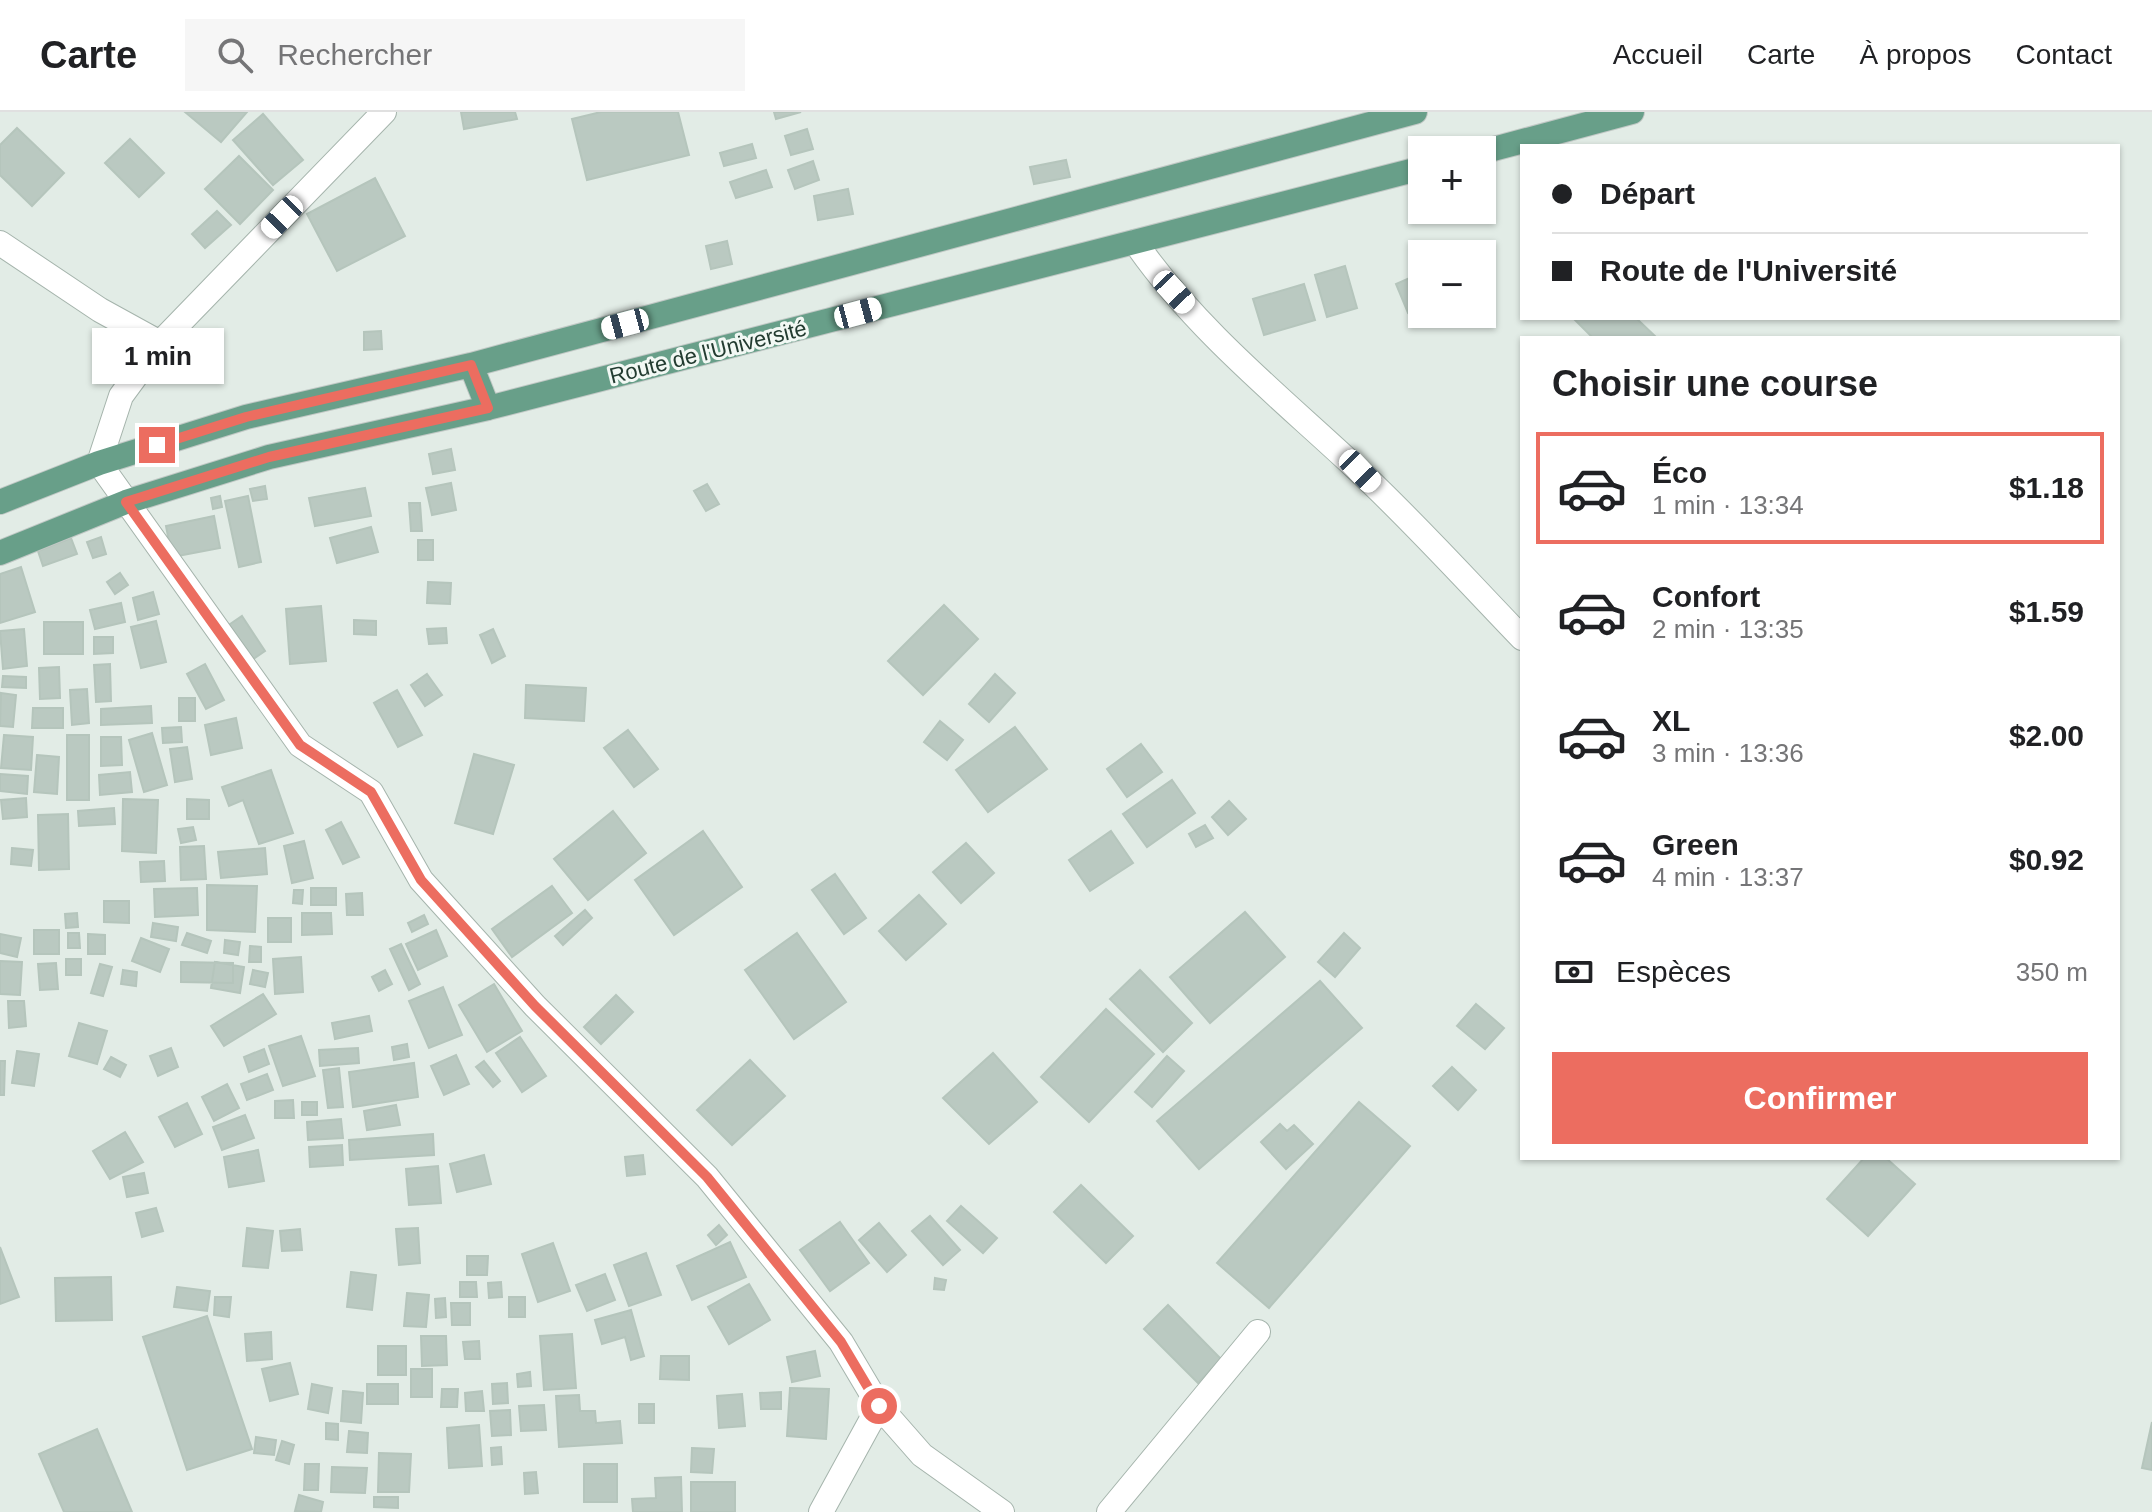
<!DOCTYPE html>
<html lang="fr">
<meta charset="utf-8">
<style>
:root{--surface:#fff;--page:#f6f6f6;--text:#202124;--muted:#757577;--line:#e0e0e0;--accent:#ec6d60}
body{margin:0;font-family:Arial,sans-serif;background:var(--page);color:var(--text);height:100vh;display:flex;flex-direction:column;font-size:30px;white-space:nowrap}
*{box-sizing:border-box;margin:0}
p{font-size:26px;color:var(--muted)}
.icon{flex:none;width:44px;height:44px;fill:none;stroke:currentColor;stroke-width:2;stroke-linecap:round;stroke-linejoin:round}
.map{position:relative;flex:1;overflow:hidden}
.panel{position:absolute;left:1520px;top:224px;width:600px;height:824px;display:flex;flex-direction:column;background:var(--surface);border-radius:0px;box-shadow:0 2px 6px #0004}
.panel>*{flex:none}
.banner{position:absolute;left:1520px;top:32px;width:600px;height:176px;border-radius:0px;box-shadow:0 2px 6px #0004;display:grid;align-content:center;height:176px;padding:0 32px;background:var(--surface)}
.tools{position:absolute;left:1408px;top:24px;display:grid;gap:16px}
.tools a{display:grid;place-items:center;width:88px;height:88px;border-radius:0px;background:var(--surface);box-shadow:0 2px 6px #0004;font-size:40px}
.end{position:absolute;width:36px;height:36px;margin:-18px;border:10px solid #ec6d60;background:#fff;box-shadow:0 0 0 4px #fff}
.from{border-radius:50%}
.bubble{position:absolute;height:56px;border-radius:0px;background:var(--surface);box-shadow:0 2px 6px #0004;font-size:26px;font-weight:700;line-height:56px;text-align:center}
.car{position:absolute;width:24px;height:48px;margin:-24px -12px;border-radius:10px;box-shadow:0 0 6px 2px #0007;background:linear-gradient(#fff 24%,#345 0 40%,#fff 0 76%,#345 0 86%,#fff 0)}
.banner b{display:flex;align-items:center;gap:28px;height:76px;font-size:30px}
.banner b+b{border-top:2px solid var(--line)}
.banner i{width:20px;height:20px;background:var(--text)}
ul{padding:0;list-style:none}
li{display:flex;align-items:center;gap:24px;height:112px;margin:0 16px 12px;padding:0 16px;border:4px solid transparent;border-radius:0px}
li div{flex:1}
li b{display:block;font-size:30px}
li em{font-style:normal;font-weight:700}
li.selected{border-color:var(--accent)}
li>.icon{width:72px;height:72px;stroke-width:1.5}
h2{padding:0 32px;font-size:36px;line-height:96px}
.pay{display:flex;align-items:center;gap:20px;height:88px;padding:0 32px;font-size:30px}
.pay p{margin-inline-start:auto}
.button{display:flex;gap:16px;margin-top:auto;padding:16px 32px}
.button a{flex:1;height:92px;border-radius:0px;background:var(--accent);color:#fff;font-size:32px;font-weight:700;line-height:92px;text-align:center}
header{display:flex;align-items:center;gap:48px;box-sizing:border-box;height:112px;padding:0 40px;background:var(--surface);border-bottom:2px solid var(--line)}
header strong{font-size:38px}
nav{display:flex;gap:44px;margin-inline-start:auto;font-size:28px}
.search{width:560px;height:72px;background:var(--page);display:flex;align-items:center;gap:20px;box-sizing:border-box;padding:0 28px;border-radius:0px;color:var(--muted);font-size:30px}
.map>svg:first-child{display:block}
.building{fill:#bac9c1;stroke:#b5c5bc;stroke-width:2}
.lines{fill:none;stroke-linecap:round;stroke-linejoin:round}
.minor-casing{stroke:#a5b4ac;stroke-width:26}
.major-casing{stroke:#c1c8c5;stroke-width:26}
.minor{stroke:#fff;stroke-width:24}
.major{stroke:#689f89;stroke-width:24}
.route{stroke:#ec6d60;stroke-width:10}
.labels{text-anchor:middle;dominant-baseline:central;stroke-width:6;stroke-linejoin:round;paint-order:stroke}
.street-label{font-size:22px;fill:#233c31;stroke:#f2f8f4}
</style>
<header>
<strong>Carte</strong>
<div class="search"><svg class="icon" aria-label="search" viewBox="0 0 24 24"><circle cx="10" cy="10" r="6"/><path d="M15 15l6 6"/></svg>Rechercher</div>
<nav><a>Accueil</a><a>Carte</a><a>À propos</a><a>Contact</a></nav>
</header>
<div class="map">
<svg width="2152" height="1400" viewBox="0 0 2152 1400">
<rect width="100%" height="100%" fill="#e2ece6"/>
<path class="building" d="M185 0H247L221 30Z
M461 0H515L517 7 464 17Z
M601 0H678L689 43 587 68 572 7Z
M774 0H801L776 7Z
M263 2 303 48 273 73 233 28Z
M17 16 64 61 32 94 0 63V33Z
M807 17 813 37 791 43 785 24Z
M130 27 164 61 139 85 105 51Z
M752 32 756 46 724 54 720 41Z
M239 44 273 78 240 112 205 77Z
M1066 48 1070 65 1034 72 1030 55Z
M813 49 819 68 795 77 788 58Z
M766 58 772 75 736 86 730 70Z
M375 66 405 124 337 159 307 102Z
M848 77 853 102 818 108 814 84Z
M217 99 231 113 205 136 192 122Z
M727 129 732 152 711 157 706 134Z
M1345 154 1357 196 1327 205 1315 163Z
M1414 164 1422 182V194L1408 201 1396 172Z
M1304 172 1315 208 1264 223 1253 187Z
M1573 206H1636L1657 226H1593Z
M381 219 382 237 364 238V220Z
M451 337 455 358 433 362 429 342Z
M451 371 456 398 432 403 426 376Z
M707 372 719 392 706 399 694 379Z
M265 374 267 387 253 389 250 377Z
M365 376 371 404 315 414 309 386Z
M220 384 222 395 213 397 211 386Z
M248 384 261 450 239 455 225 389Z
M409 391H420L422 419H411Z
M214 404 220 436 172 445 166 414Z
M371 415 378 440 337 451 330 426Z
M101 425 106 442 93 446 87 430Z
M71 426 77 442 43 454 38 439Z
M418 428H433V448H418Z
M21 455 35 500 0 511V462Z
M120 461 128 473 115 482 107 470Z
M428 470 451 471 450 492 427 491Z
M153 480 159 502 138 508 133 486Z
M121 491 125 510 95 517 90 498Z
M944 493 978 527 923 583 888 549Z
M321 494 326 549 290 552 286 497Z
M242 504 265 539 243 554 220 519Z
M354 508 376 509V523L354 522Z
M156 509 166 550 141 556 131 515Z
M44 510H83V542H44Z
M446 516 447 531 429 532 427 517Z
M24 517 27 554 3 557 0 519Z
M493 517 505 544 492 551 480 523Z
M94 525H113V541L94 542Z
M110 552 111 589 96 590 94 553Z
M205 552 224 588 206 597 187 562Z
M59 555 60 586 40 587 39 556Z
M427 562 442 583 425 594 411 573Z
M995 562 1015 581 989 610 969 592Z
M3 564 26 565V576L2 575Z
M526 573 586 576 584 609 525 606Z
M87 577 89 611 72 613 70 578Z
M397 578 422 623 398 635 374 591Z
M1 581 16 583 13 615 0 614Z
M179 586H195V609H179Z
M151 594 152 611 101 613V597Z
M33 596H63V616H32Z
M236 606 242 636 211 643 205 613Z
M940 609 963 628 947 648 924 630Z
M181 615 182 630 163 631 162 616Z
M1015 615 1047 657 988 700 956 658Z
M628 618 658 657 634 675 604 636Z
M152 621 167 673 144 680 129 628Z
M4 623 33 625 31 658 1 656Z
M67 623H89V688H67Z
M101 625H121L122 653 101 654Z
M1141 632 1162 660 1127 685 1107 657Z
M187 635 192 667 175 670 170 637Z
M474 642 514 653 493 722 455 711Z
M37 643 59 645 57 682 34 680Z
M271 658 293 721 259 732 243 688 229 694 222 675Z
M130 660 132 680 100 683 99 663Z
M0 662 28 664 27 682 0 679Z
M1172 668 1195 701 1147 735 1123 702Z
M26 686 27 705 3 707 1 688Z
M123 687 158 688 156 741 122 739Z
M187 687 209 688V707H187Z
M1229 689 1246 707 1228 723 1212 705Z
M114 696 115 712 79 714 78 699Z
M613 699 646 741 588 788 554 747Z
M68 702 69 757 39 758 38 703Z
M341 710 359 745 343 752 326 718Z
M1205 713 1213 726 1196 735 1189 722Z
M193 715 196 728 181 731 178 717Z
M703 719 742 775 674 823 635 768Z
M1111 719 1133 751 1090 779 1069 748Z
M304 729 313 766 292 771 284 734Z
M966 731 994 761 961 791 933 760Z
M204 734 206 767 181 768 180 735Z
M12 736 33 738 31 754 11 752Z
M265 736 267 762 221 766 218 740Z
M164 749 165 769 141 770 140 750Z
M835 762 866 806 844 822 812 778Z
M207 773 257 774 255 820 207 818Z
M552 774 572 801 512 845 492 817Z
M197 776 198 803 155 805 154 777Z
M311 776H336V793H311Z
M294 778H303L302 792 293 791Z
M362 781 363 803H347L346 782Z
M919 783 946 812 906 848 879 819Z
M104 789H129V811L104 810Z
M585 798 592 806 563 833 555 824Z
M1245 800 1285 845 1210 911 1170 865Z
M77 801 78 815 66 816 65 802Z
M302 801H331L332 822 302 823Z
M424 803 428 812 412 820 408 811Z
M268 806H291V830H268Z
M153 811 178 815 176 829 151 825Z
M34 818H59V842H34Z
M436 818 447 844 418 858 406 832Z
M68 821H79L80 836H68Z
M187 821 211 829 207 841 182 833Z
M797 821 846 890 794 927 745 858Z
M1344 821 1360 836 1335 865 1318 850Z
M0 822 21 826 17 845 0 841Z
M88 822 105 823V842H88Z
M141 826 169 837 160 860 132 849Z
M225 828 240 830 238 843 224 841Z
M401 832 420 872 409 878 390 837Z
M250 834 261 835V850H249Z
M301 845 303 880 275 882 273 847Z
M66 847H81V863H66Z
M0 849 22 850 20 883 0 882Z
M181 850 233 851V871L181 870Z
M215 850 244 855 240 881 211 876Z
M56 851 58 877 40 878 38 852Z
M100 852 112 855 103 884 91 881Z
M123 858 137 860 136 874 121 872Z
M253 858 268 861 265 875 250 872Z
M385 858 392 872 379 879 372 865Z
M1140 858 1192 911 1163 940 1110 887Z
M1320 869 1362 916 1199 1057 1157 1009Z
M494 872 522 919 487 940 459 893Z
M443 875 462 923 429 936 409 889Z
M263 882 276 902 224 934 211 914Z
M616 883 633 900 601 932 584 915Z
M8 889H24L26 914 9 916Z
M1476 892 1504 916 1485 937 1457 914Z
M1106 897 1154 942 1089 1010 1041 965Z
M369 904 372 919 335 927 332 911Z
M79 911 107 919 97 952 69 944Z
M301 924 315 964 283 974 269 934Z
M520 925 546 964 522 980 496 941Z
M407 932 409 945 394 948 392 935Z
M171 936 178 955 158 964 150 944Z
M358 936 359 951 320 954 319 938Z
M264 937 269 952 249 960 244 945Z
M17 939 39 942 34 974 12 971Z
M993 941 1037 990 989 1032 943 986Z
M456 943 469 972 444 983 431 954Z
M1167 944 1184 959 1152 995 1135 980Z
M111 945 126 953 120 965 104 957Z
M750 948 785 984 732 1033 697 998Z
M0 949H5L4 983H0Z
M484 949 500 969 493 975 476 955Z
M414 951 418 985 353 995 349 960Z
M1452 955 1476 978 1458 998 1433 974Z
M339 956 343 995 328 996 323 958Z
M267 962 273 978 247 988 241 972Z
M227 972 239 996 214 1009 202 985Z
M293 988 294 1006H275V989Z
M302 990H317V1003H302Z
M1359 990 1410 1034 1269 1196 1217 1151Z
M187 991 202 1022 175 1035 159 1005Z
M396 993 400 1013 367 1018 364 999Z
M245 1003 254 1026 222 1038 213 1015Z
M341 1007 343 1026 308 1028 307 1010Z
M1280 1012 1287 1019 1294 1013 1313 1032 1286 1057 1261 1030Z
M125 1020 143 1050 110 1067 93 1039Z
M433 1022 434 1043 350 1048 349 1028Z
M342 1033 343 1053 310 1055 309 1035Z
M258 1038 264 1069 229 1075 224 1045Z
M484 1043 491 1072 457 1080 450 1052Z
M643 1043 645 1062 627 1064 625 1045Z
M1864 1046H1886L1915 1072 1868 1124 1827 1087Z
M438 1054 441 1091 409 1093 406 1057Z
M144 1061 148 1081 127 1085 123 1065Z
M1081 1073 1133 1124 1106 1151 1054 1100Z
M961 1094 997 1126 983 1141 947 1109Z
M156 1096 163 1119 142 1125 136 1101Z
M930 1104 960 1138 943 1153 912 1119Z
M840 1110 869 1151 830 1179 800 1138Z
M879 1111 906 1143 887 1160 859 1128Z
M719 1113 727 1123 716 1133 708 1123Z
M247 1116 273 1119 268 1156 243 1154Z
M418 1116 420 1151 399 1153 396 1117Z
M300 1117 302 1138 282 1139 280 1119Z
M730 1130 746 1165 692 1188 677 1154Z
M553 1131 570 1179 538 1190 522 1142Z
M0 1135 19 1185 0 1192Z
M646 1141 661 1183 629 1194 614 1153Z
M467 1144H488L487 1163H467Z
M351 1160 376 1163 372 1198 347 1195Z
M605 1162 615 1188 587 1199 576 1173Z
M111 1165 112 1208 56 1209 55 1166Z
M935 1166 946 1168 944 1178 934 1177Z
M460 1170H476L477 1185H460Z
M501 1170 502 1185 489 1186 488 1171Z
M749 1172 770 1208 729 1232 708 1195Z
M177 1175 210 1179 207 1199 174 1195Z
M407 1181 429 1183 426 1215 404 1214Z
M215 1185H231L229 1205 214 1203Z
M509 1185H525V1205H509Z
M445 1186 446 1205 436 1206 435 1187Z
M451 1191H470V1213H452Z
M1168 1193 1221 1247 1198 1271 1144 1217Z
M631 1198 644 1244 631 1248 625 1225 602 1232 595 1208Z
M207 1204 252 1337 187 1358 143 1225Z
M271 1220 272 1247 247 1249 245 1222Z
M572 1222 576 1276 544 1278 540 1224Z
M421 1224H446L447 1253 422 1254Z
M479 1229 480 1247H465L463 1230Z
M378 1234H406V1263H378Z
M815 1239 820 1264 792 1270 787 1245Z
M661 1244H689V1268L660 1267Z
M290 1251 298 1282 270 1289 262 1257Z
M411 1257H432V1285H411Z
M530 1260 531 1274 518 1275 517 1262Z
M507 1271 508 1291 493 1292 492 1272Z
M312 1272 332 1276 328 1301 308 1297Z
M367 1272H398V1292H367Z
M790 1276 829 1277 826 1327 787 1324Z
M442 1277H458L457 1295H441Z
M343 1279 363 1281 361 1311 341 1309Z
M482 1279 484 1299H466L465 1281Z
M781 1280V1297H761L760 1281Z
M742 1282 745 1314 719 1316 717 1284Z
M579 1283 580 1299H595L596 1311 620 1309 622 1331 559 1335 556 1284Z
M639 1292H654V1311H639Z
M544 1293 546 1318 521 1319 519 1294Z
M510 1298 511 1323 492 1324 490 1299Z
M2152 1310V1358L2142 1356Z
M326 1311 338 1312V1328L326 1327Z
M479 1313 482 1354 449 1356 447 1316Z
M97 1317 132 1400H64L39 1342Z
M349 1319 368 1321 367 1341 347 1340Z
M256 1325 276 1328 274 1343 254 1341Z
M282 1329 294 1333 289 1352 276 1348Z
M501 1335 502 1352 492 1353 491 1336Z
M692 1336 714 1337 712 1361 691 1360Z
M379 1341 411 1342 409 1380H378Z
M305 1352H319L318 1378H304Z
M584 1352H617V1390H584Z
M332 1355 367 1356 365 1381 331 1380Z
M536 1360 538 1381 525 1382 524 1361Z
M681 1365 682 1400H633L632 1387 656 1386 655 1366Z
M691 1370H735V1400H691Z
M299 1383 323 1390 321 1400 295 1399Z
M374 1385H398V1396L374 1395Z"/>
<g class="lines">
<g class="minor-casing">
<path id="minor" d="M384 0 160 231 121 284 99 351 300 633 371 680 421 768 535 894 707 1065 841 1230 879 1294 922 1343 1002 1400
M1135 130C1195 217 1280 285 1356 356 1414 410 1467 469 1522 526
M0 131 100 198 160 231
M821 1400 879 1294
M1109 1400 1258 1220"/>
</g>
<g class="major-casing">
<path id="major" d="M1482 40 1632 0
M471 253 488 296
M0 390 99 351 246 305 471 253 1415 0
M0 441 126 390 269 345 488 296 1422 56"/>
</g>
<use href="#minor" class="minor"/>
<use href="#major" class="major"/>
</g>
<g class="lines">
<path class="route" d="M157 333 246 305 471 253 488 296 269 345 126 390 300 633 371 680 421 768 535 894 707 1065 841 1230 879 1294"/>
</g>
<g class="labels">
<g class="street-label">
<text transform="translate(708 240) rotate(-14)">Route de l'Université</text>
</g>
</g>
</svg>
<div class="tools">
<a>+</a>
<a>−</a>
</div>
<i class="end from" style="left:879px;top:1294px"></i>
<i class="end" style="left:157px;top:333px"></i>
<div class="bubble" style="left:92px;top:216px;width:132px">1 min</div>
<i class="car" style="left:282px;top:105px;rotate:224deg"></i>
<i class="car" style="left:1174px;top:180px;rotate:137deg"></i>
<i class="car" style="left:858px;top:201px;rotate:75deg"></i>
<i class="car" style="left:625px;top:212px;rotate:255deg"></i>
<i class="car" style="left:1360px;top:359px;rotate:136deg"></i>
<div class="banner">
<b><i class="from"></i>Départ</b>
<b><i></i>Route de l'Université</b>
</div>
<section class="panel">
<h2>Choisir une course</h2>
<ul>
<li class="selected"><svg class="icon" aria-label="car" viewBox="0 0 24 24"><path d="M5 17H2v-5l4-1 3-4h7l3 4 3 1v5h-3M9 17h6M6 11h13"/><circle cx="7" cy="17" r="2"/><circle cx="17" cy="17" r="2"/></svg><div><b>Éco</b><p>1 min · 13:34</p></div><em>$1.18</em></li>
<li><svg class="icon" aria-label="car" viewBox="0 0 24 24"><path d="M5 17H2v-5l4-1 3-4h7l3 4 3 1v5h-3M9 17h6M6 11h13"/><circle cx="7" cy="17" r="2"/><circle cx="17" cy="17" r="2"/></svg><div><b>Confort</b><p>2 min · 13:35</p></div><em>$1.59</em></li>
<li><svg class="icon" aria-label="car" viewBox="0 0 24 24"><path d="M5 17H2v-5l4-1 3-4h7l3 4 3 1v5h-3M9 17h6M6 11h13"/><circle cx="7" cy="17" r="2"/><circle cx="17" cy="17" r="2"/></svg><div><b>XL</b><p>3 min · 13:36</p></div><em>$2.00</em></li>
<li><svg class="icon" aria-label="car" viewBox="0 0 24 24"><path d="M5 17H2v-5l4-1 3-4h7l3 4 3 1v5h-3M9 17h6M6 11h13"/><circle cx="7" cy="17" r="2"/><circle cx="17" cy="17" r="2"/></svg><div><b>Green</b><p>4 min · 13:37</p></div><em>$0.92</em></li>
</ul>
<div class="pay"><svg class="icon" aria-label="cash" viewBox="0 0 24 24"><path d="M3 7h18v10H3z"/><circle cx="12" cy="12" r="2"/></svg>Espèces<p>350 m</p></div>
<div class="button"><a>Confirmer</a></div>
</section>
</div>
